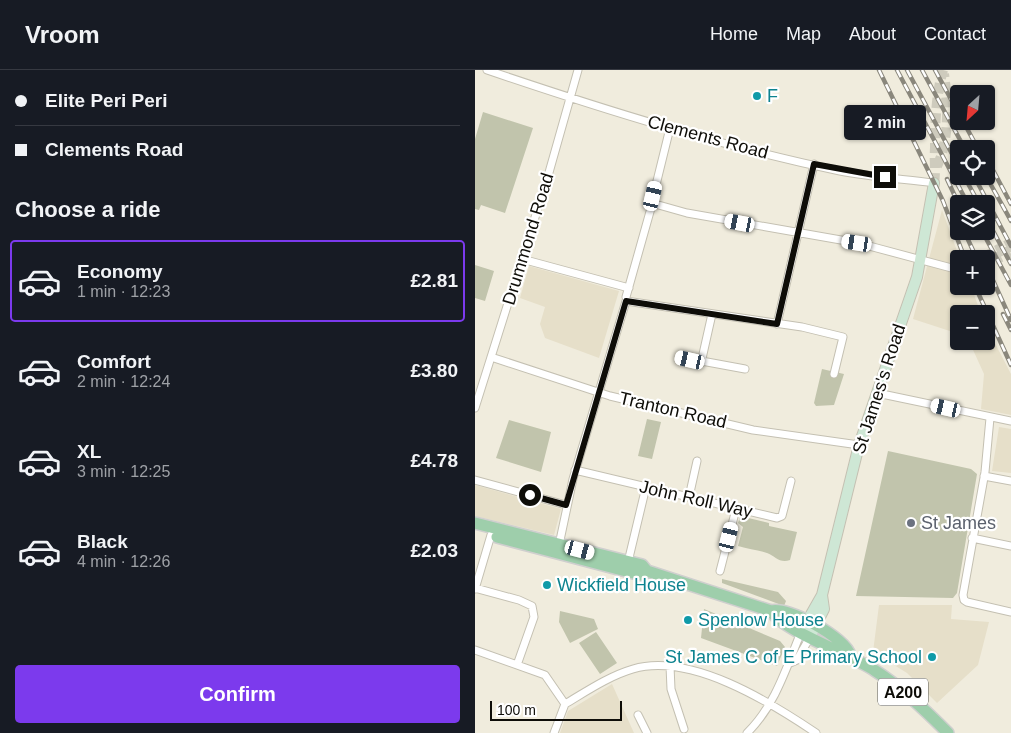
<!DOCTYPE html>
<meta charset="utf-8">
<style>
:root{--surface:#171b24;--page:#20242c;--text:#f1f3f6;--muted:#9ea1a6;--line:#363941;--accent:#7c3aed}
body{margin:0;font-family:Helvetica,sans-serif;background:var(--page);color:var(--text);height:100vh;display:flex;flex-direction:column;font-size:19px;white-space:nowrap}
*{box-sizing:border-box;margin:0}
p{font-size:16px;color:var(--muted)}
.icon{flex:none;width:28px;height:28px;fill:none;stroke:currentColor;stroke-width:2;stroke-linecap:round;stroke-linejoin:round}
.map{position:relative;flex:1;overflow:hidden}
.sheet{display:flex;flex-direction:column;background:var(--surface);width:475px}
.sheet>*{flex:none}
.top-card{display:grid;align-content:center;height:110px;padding:0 15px;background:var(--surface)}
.needle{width:32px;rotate:206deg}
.buttons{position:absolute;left:475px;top:15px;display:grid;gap:10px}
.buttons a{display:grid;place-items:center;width:45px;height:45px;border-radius:5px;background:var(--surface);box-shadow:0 1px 4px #0004;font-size:25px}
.scale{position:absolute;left:15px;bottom:12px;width:132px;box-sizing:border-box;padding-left:5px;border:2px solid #0e0d08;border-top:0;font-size:14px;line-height:18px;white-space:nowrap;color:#0e0d08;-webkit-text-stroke:4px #fff;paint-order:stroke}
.end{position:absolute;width:22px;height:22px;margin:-11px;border:6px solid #0e0d08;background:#fff;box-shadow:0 0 0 2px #fff}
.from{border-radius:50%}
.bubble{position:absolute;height:35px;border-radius:5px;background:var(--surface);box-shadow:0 1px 4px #0004;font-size:16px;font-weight:700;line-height:35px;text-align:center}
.car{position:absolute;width:15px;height:30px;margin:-15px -8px;border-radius:6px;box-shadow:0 0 4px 1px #0007;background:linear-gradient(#fff 24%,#345 0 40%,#fff 0 76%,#345 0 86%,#fff 0)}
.top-card b{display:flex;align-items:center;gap:18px;height:48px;font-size:19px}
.top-card b+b{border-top:1px solid var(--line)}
.top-card i{width:12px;height:12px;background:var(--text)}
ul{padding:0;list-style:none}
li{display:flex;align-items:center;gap:15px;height:82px;margin:0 10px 8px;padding:0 5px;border:2px solid transparent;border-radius:5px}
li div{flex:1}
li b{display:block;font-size:19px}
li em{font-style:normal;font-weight:700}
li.active{border-color:var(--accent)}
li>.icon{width:45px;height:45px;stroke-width:1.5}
h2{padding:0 15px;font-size:22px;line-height:60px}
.button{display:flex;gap:10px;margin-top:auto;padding:10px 15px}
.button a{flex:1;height:58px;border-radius:5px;background:var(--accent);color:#fff;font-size:20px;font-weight:700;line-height:58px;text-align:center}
header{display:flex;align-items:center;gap:30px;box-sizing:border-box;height:70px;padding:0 25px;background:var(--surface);border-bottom:1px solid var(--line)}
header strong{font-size:24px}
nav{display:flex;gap:28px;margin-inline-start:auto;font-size:18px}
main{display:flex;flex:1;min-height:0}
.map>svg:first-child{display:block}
.built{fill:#e6dfc9}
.green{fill:#c1c4ac}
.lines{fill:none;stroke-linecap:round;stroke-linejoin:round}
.street-tunnel{stroke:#cecbbd;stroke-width:7;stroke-dasharray:7 3.5;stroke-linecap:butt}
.secondary-tunnel{stroke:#cecbbd;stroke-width:10;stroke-dasharray:10 5;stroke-linecap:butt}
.street-casing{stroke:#c4c0b2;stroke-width:9}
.secondary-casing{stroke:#c4c0b2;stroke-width:12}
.primary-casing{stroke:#cfcfce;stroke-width:14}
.street{stroke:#fff;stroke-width:7}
.secondary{stroke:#cee7d5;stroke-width:10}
.primary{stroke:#9eceab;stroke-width:11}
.rail-casing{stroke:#8a877c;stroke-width:4.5}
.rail{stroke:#fff;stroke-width:2.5;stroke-dasharray:8;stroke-linecap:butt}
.route{stroke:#0e0d08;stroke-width:6}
.culture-dot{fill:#0f9aa8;stroke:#fff;stroke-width:2}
.worship-dot{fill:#6b7280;stroke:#fff;stroke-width:2}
.labels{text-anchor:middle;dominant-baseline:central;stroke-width:4.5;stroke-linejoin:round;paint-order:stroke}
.shield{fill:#fff;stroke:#565652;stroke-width:1}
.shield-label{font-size:16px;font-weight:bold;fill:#0e0d08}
.culture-label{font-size:18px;fill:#0d838f;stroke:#fff;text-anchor:start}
.street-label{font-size:18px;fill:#0e0d08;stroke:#fff}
.worship-label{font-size:18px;fill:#5b616d;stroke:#fff;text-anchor:start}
</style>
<header>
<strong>Vroom</strong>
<nav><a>Home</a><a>Map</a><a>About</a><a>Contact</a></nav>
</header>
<main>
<section class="sheet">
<div class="top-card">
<b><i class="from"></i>Elite Peri Peri</b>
<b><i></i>Clements Road</b>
</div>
<h2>Choose a ride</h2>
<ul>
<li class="active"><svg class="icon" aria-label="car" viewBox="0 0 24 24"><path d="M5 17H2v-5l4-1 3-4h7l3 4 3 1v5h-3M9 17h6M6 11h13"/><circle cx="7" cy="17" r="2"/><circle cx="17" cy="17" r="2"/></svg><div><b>Economy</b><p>1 min · 12:23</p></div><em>£2.81</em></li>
<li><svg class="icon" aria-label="car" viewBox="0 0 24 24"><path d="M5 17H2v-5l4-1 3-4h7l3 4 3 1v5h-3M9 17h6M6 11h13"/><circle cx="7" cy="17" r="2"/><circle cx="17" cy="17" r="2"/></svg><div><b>Comfort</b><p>2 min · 12:24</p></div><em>£3.80</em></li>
<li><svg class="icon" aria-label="car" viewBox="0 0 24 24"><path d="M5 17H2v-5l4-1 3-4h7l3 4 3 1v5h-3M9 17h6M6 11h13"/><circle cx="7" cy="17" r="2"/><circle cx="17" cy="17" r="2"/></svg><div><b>XL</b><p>3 min · 12:25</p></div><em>£4.78</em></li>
<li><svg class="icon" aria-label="car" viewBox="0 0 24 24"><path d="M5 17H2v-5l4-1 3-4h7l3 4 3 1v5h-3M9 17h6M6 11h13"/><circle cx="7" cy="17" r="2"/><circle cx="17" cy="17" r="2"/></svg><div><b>Black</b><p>4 min · 12:26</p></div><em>£2.03</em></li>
</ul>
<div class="button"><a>Confirm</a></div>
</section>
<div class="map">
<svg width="536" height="663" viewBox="0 0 536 663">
<rect width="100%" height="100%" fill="#f0ecdd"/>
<path class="built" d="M467 140 485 189 484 216H496L506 244H484V264L438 249Z
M54 196 144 221 124 288 70 268 65 254 70 237 45 228Z
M511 256 536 304V345L506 339 509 304 494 271H511Z
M524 357 536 359V403L517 401Z
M0 415 86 439 79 465 0 446Z
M404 535H477L476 549 514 552 503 595 462 633 432 603 398 582Z
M137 614 159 663H85L93 641Z"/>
<path class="green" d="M8 42 58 58 30 143 6 135 4 140 0 139V69Z
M0 195 19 201 10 231 0 228Z
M347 299 369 304 359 335 341 336 339 333Z
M172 349 186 352 177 389 163 386Z
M34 350 76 362 66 402 21 388Z
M413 381 496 399 502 404 482 523 478 528 381 526Z
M265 446 294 453V456L322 462 315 490C305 494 300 486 292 483 283 480 273 479 263 476L268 457 263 453Z
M247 509 303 522 311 531 309 536 247 513Z
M229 539 305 571 310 577 302 596 226 568Z
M85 541 119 549 123 559 95 573 84 552Z
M121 562 142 593 125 604 104 573Z"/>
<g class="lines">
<path class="street-tunnel" d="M502 189 536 171
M511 190 536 178
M511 196 536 184"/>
<path class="secondary-tunnel" d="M462 96C475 70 473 32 469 4
M459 113C461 101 459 91 460 78 460 52 461 25 468 0"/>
<g class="street-casing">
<path id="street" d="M12 0C127 39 245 76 365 101 396 107 428 109 459 113
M195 58 178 127V133L180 134 212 143 383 173 484 200
M47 189 154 218
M151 227 178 131
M302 254 339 94
M16 287 135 326 278 360 384 375
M205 287 270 299
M226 293 237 244
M402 323 536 351
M0 338 73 106 103 0
M515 348 510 402 488 525 489 530 492 532 536 542
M100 400 302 448 307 446 316 411
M509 406 536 411
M0 410 91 435
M214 427 222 391
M497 468 536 476
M84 475 98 409 151 231 327 257 368 267 359 304
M153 492 170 421
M245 501 261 439
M0 518 44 530 57 536 59 547 42 595
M0 519 16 465
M0 580 70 605 90 634 79 663
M315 593 322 590 335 567
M195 596 196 619 209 659
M90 634C112 621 134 606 158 599 215 582 295 632 341 663
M163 645 172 663
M272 663C300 636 312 596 326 562"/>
</g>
<g class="secondary-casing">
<path id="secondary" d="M326 562 347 525 384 375 442 207 459 113
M335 567 349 539 347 525"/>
</g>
<g class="primary-casing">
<path id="primary" d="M0 453 167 495 172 501 296 541C313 536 371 568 375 585
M22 467 166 505 172 501
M296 541C307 560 377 585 399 600 426 617 450 640 473 663"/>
</g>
<use href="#street" class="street"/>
<use href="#secondary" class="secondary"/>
<use href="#primary" class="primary"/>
<g class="rail-casing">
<path id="rail" d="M404 0 468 131 490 189
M422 0 493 134
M432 0 484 97
M447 0 490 79
M460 0 484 44
M488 51 503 79
M511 87 536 134
M489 106 504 134
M499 106 536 176
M511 106 536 151
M472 109 484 135
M511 148 536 194
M489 161 502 189
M507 161 536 215
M511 195 536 250
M500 216 536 295
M528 244 536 260"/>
</g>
<use href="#rail" class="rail"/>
</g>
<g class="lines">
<path class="route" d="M55 425 91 435 151 231 302 254 339 94 410 107"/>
</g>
<g class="culture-dot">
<circle cx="282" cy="26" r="5"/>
<circle cx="72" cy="515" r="5"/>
<circle cx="213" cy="550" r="5"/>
<circle cx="457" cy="587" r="5"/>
</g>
<circle class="worship-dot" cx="436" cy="453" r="5"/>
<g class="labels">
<rect class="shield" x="403" y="608.5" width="50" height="27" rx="4"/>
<g class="shield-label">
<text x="428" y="622">A200</text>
</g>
<g class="culture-label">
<text x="292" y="26">F</text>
<text x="82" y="515">Wickfield House</text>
<text x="223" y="550">Spenlow House</text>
<text x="447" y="587" text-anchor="end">St James C of E Primary School</text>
</g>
<g class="street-label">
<text transform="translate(233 67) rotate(15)">Clements Road</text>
<text transform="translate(53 169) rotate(-73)">Drummond Road</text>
<text transform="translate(404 319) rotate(-72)">St James's Road</text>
<text transform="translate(198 340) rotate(13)">Tranton Road</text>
<text transform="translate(221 429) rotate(13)">John Roll Way</text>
</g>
<g class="worship-label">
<text x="446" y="453">St James</text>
</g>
</g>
</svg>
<div class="buttons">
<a><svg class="needle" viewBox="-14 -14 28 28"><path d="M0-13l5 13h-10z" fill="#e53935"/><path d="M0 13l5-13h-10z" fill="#9ea1a6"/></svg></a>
<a><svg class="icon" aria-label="locate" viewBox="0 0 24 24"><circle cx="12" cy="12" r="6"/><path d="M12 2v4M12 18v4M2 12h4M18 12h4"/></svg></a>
<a><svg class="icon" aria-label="layers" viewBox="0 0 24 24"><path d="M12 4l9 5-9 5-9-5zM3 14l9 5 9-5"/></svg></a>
<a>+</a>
<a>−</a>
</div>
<div class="scale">100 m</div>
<i class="end from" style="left:55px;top:425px"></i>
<i class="end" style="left:410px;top:107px"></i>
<div class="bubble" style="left:369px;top:35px;width:82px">2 min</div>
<i class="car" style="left:178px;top:126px;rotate:13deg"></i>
<i class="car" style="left:265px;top:153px;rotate:281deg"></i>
<i class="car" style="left:382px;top:173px;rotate:279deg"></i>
<i class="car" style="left:215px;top:290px;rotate:283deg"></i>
<i class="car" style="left:471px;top:338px;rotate:283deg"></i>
<i class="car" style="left:254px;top:467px;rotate:14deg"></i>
<i class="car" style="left:105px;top:480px;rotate:105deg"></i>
</div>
</main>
